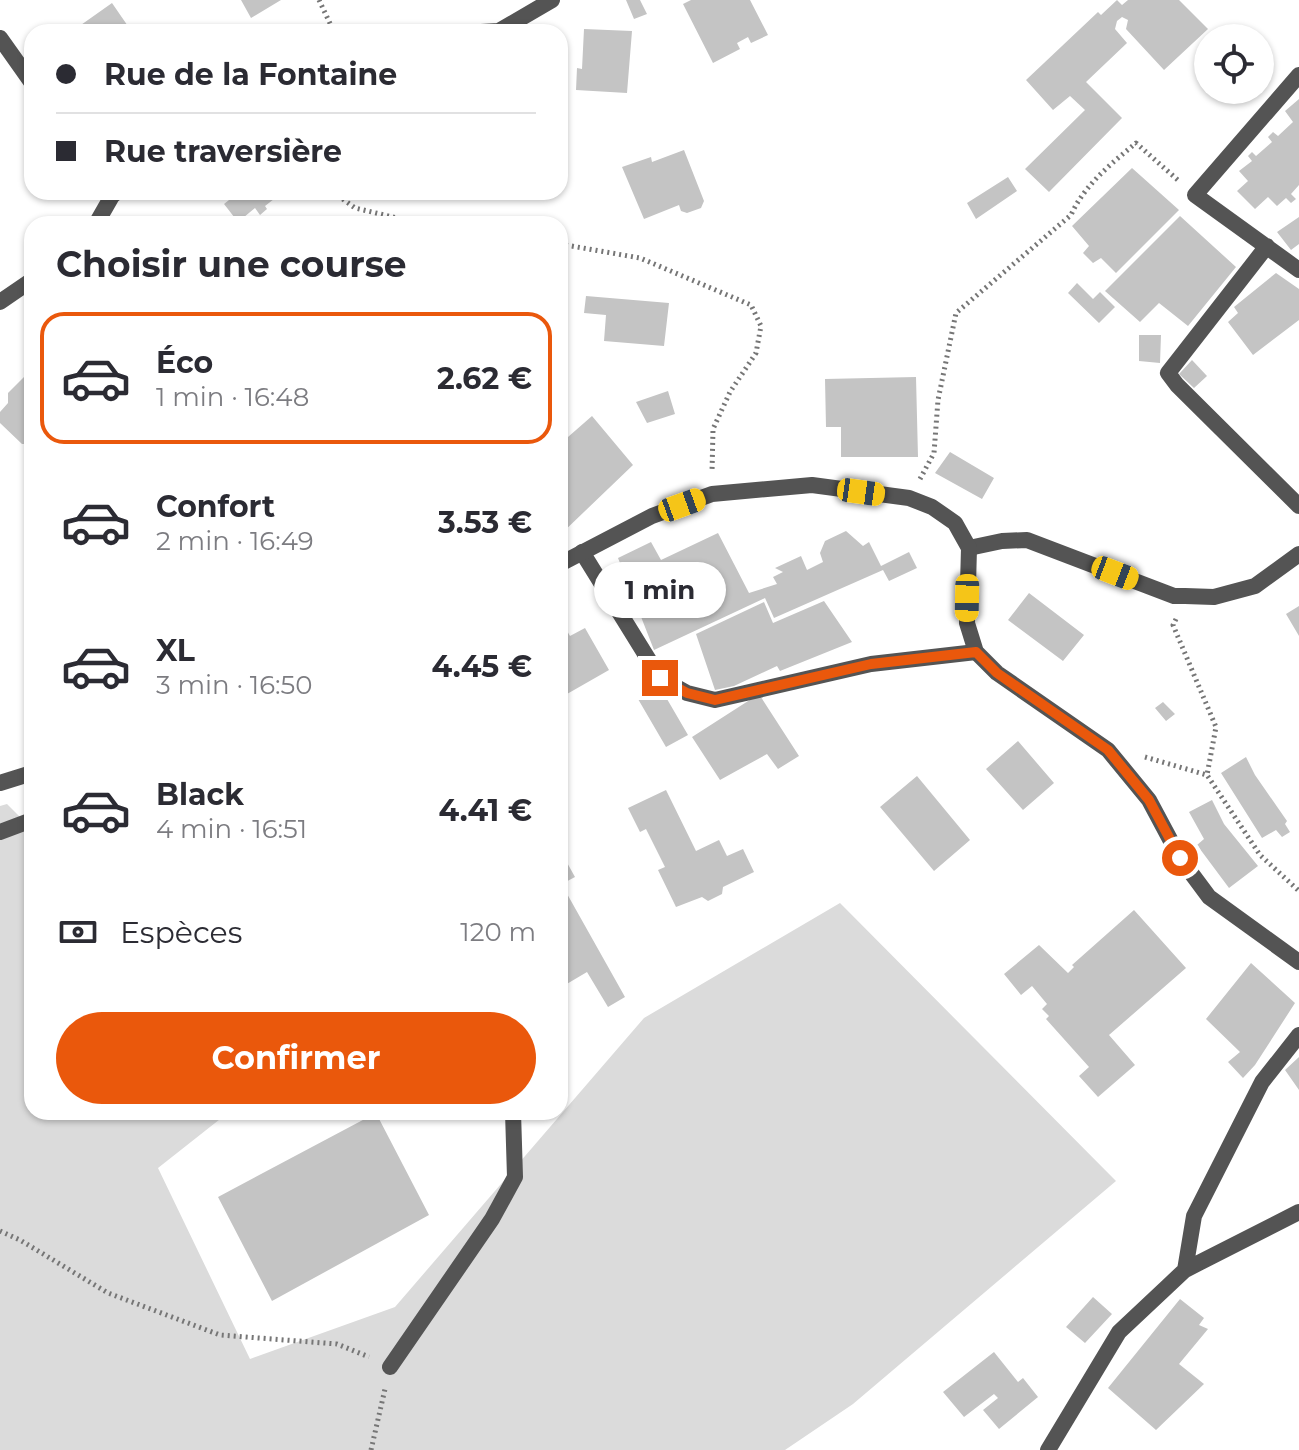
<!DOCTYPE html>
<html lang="fr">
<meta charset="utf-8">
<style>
:root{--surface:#fff;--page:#f2f2f3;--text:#2b2b33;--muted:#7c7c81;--line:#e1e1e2;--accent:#ea580c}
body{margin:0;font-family:Montserrat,sans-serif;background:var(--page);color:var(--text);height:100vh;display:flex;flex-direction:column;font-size:30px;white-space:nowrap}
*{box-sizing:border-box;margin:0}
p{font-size:26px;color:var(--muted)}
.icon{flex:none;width:44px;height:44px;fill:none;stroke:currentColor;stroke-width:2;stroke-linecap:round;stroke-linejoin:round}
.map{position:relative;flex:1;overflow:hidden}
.details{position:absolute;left:24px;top:216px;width:544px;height:904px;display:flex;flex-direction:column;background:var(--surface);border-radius:24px;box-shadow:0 2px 6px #0004}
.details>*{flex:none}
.hud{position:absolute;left:24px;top:24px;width:544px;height:176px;border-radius:24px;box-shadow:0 2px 6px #0004;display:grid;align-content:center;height:176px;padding:0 32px;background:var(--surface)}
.tools{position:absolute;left:1194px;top:24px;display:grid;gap:16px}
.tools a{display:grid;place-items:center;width:80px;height:80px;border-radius:50%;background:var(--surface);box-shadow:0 2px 6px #0004;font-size:40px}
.end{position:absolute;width:36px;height:36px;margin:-18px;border:10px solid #ea580c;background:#fff;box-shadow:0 0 0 4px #fff}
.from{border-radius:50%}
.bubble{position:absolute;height:56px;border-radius:28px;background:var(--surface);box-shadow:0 2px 6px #0004;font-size:26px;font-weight:700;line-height:56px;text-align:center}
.car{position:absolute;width:24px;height:48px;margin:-24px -12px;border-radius:10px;box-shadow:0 0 6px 2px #0007;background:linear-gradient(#f5c518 24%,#345 0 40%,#f5c518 0 76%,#345 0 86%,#f5c518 0)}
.hud b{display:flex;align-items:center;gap:28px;height:76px;font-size:30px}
.hud b+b{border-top:2px solid var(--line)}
.hud i{width:20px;height:20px;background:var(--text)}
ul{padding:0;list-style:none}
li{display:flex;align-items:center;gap:24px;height:132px;margin:0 16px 12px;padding:0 16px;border:4px solid transparent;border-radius:24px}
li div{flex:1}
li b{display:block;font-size:30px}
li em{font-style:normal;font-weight:700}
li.current{border-color:var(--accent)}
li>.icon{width:72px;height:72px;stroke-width:1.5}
h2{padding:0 32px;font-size:36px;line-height:96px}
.pay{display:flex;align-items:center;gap:20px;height:88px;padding:0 32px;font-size:30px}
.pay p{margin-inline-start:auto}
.button{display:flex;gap:16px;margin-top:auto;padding:16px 32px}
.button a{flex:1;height:92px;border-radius:48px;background:var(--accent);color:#fff;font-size:32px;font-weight:700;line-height:92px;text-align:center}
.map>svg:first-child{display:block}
.green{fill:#dbdbdb}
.building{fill:#c4c4c4}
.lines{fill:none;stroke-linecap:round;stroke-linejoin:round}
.path{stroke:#767676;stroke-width:5;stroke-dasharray:2 4;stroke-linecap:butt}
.service{stroke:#545454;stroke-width:16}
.minor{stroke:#545454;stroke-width:16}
.tertiary{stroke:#545454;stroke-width:16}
.route{stroke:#ea580c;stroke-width:10}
</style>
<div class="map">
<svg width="1299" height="1450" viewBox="0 0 1299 1450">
<rect width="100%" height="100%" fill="#fff"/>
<path class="green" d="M7 804 32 829V1112H229L158 1168 250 1359 395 1307 644 1018 840 903 1116 1181 853 1404 785 1450H0V806Z"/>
<path class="building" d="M241 0H281L251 18Z
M626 0H640L647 14 634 19Z
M691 0H750L768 35 751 43 748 37 737 43 740 49 713 63 683 4Z
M1117 0 1122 5 1128 0H1179L1208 29 1164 70 1126 29 1128 20 1122 17 1117 21 1115 29 1127 43 1086 82 1122 118 1049 192 1025 169 1085 110 1070 96 1053 110 1026 80 1098 12 1101 15Z
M112 3 132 32H71Z
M584 29 632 31 627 93 576 90 577 68 582 69Z
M1299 99V185L1291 194 1296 199 1291 203 1286 198 1277 206 1268 197 1255 209 1237 191 1248 181 1239 171 1252 161 1248 156 1252 152 1256 156 1272 142 1268 137 1273 132 1278 136 1293 122 1285 111Z
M684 150 704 201 701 208 687 213 681 211 679 205 644 219 622 167 651 157 652 162Z
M1132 168 1179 210 1116 273 1101 258 1093 263 1083 253 1089 246 1072 226Z
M1008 177 1017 191 976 219 967 203Z
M223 192H283L265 206 267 209 260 215 255 208 238 222 224 204 229 200Z
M1180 216 1236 267 1188 326 1159 303 1140 322 1105 291Z
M1299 217V244L1291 250 1277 232Z
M1276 273 1299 289V320L1253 355 1228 322 1238 313 1234 307Z
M1077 283 1093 299 1100 292 1115 307 1099 323 1068 293Z
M586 296 669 303 664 346 604 341 606 315 584 313Z
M1139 335H1161L1160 363 1139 361Z
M1192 360 1207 376 1194 388 1179 374Z
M27 374 32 378V444H22L0 423V412L8 403V393Z
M916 377 918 457H841V427H826L825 379Z
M668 391 675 414 647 423 636 402Z
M592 416 633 465 560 535V444Z
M950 452 994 478 982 499 935 473Z
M846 531 863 546 869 542 881 566 909 552 917 568 889 581 883 570 774 618 765 598 654 650 618 558 651 542 661 560 718 533 749 593 777 584 773 577 783 572 775 568 801 556 807 570 823 562 820 553 825 541Z
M1029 593 1084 635 1063 661 1008 620Z
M824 601 852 642 780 671 777 666 734 686 715 690 696 634 764 602 773 623Z
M1299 606V636L1286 614Z
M562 622 570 636 585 628 609 670 560 698Z
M660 687 688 735 666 747 638 699Z
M759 694 799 756 778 769 767 754 720 780 692 737Z
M1163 702 1175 714 1166 721 1155 708Z
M1018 741 1054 783 1023 810 986 769Z
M1246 757 1255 775 1287 821 1285 824 1290 832 1282 837 1276 830 1262 838 1221 773Z
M917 776 970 840 934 871 880 807Z
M666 790 696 851 719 840 727 856 743 849 754 872 723 887 722 894 708 901 702 897 676 907 658 870 665 867 646 829 640 832 628 808Z
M1212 800 1224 824 1258 866 1229 888 1197 845 1204 839 1189 812Z
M560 850 575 877 560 885Z
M566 892 625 997 608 1007 587 972 560 988V896Z
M1134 910 1186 968 1109 1035 1135 1065 1098 1097 1079 1076 1089 1067 1046 1019 1049 1016 1042 1009 1047 1004 1032 986 1021 995 1004 974 1039 945 1068 973 1074 967 1072 965Z
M1251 963 1295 1003 1255 1065 1243 1078 1228 1062 1240 1052 1206 1019Z
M1299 1057V1090L1285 1070Z
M376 1113 429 1215 272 1301 218 1197Z
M1093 1297 1112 1314 1085 1343 1066 1327Z
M1180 1299 1204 1318 1199 1325 1208 1329 1179 1364 1204 1384 1156 1430 1108 1388Z
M994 1352 1018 1382 1023 1378 1038 1397 999 1429 983 1410 998 1398 994 1394 964 1417 943 1392Z"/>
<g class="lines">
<path class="path" d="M319 0 334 32
M333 192 355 208 422 224
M560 244 640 258 751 305 761 326 756 353 730 392 713 429 712 472
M920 479 934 453 938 400 956 313 1071 215C1085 184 1111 164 1136 143L1179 181
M1176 619 1173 625 1216 727 1207 775
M1145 757 1207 775 1260 855 1299 891
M0 1231 20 1240 108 1293 220 1335 337 1344 369 1357
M371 1450 385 1389"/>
<path class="service" d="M0 832 32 820"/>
<path class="minor" d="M481 32 499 31 552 0
M0 38 32 83
M1299 75 1195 195 1299 270
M96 224 112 196 117 192
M1267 246 1168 373 1177 385 1299 506
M0 302 32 280
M969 548 1002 541 1027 540 1174 596H1185L1214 597 1255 586 1299 554
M582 552 660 678 687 693 715 700 871 664 976 652
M1185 1270 1194 1216 1262 1082 1299 1035
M390 1367 492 1219 515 1177 513 1112
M1048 1450 1119 1332 1168 1286 1185 1270 1299 1212"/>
<path class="tertiary" d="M560 564 652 516 712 494 812 485 909 498 932 507 955 523 969 548 967 623 976 652 997 673 1108 750 1149 800 1180 858 1209 897 1299 962
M0 783 32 773"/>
</g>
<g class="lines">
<path class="route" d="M660 678 687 693 715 700 871 664 976 652 997 673 1108 750 1149 800 1180 858"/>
</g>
</svg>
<div class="tools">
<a><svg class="icon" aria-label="locate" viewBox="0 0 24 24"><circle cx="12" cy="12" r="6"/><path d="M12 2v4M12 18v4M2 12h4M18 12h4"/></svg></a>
</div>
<i class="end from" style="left:1180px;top:858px"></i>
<i class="end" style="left:660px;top:678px"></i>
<div class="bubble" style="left:594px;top:562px;width:132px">1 min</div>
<i class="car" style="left:861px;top:492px;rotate:98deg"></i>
<i class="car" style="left:682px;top:505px;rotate:70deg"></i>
<i class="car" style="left:1115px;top:573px;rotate:111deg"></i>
<i class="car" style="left:967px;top:598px;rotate:181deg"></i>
<div class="hud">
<b><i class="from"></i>Rue de la Fontaine</b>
<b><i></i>Rue traversière</b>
</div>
<section class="details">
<h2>Choisir une course</h2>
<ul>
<li class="current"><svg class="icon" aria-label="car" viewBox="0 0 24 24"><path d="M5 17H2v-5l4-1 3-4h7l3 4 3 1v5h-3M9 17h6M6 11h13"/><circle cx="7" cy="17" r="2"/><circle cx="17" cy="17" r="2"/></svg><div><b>Éco</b><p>1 min · 16:48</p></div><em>2.62 €</em></li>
<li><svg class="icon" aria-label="car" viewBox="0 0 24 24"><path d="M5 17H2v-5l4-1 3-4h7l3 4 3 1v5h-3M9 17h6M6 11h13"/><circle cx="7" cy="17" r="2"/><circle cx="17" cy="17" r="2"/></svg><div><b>Confort</b><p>2 min · 16:49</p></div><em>3.53 €</em></li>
<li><svg class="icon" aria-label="car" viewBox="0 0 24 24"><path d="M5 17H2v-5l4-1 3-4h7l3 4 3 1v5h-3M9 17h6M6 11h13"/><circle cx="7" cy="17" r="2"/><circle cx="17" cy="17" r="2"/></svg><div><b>XL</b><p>3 min · 16:50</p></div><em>4.45 €</em></li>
<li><svg class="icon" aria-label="car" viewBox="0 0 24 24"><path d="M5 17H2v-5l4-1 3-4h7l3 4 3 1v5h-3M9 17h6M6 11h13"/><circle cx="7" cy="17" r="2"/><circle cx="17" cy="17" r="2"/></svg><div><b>Black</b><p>4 min · 16:51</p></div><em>4.41 €</em></li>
</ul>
<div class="pay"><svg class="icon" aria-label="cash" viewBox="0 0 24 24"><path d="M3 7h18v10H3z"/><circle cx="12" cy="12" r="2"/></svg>Espèces<p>120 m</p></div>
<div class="button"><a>Confirmer</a></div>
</section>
</div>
